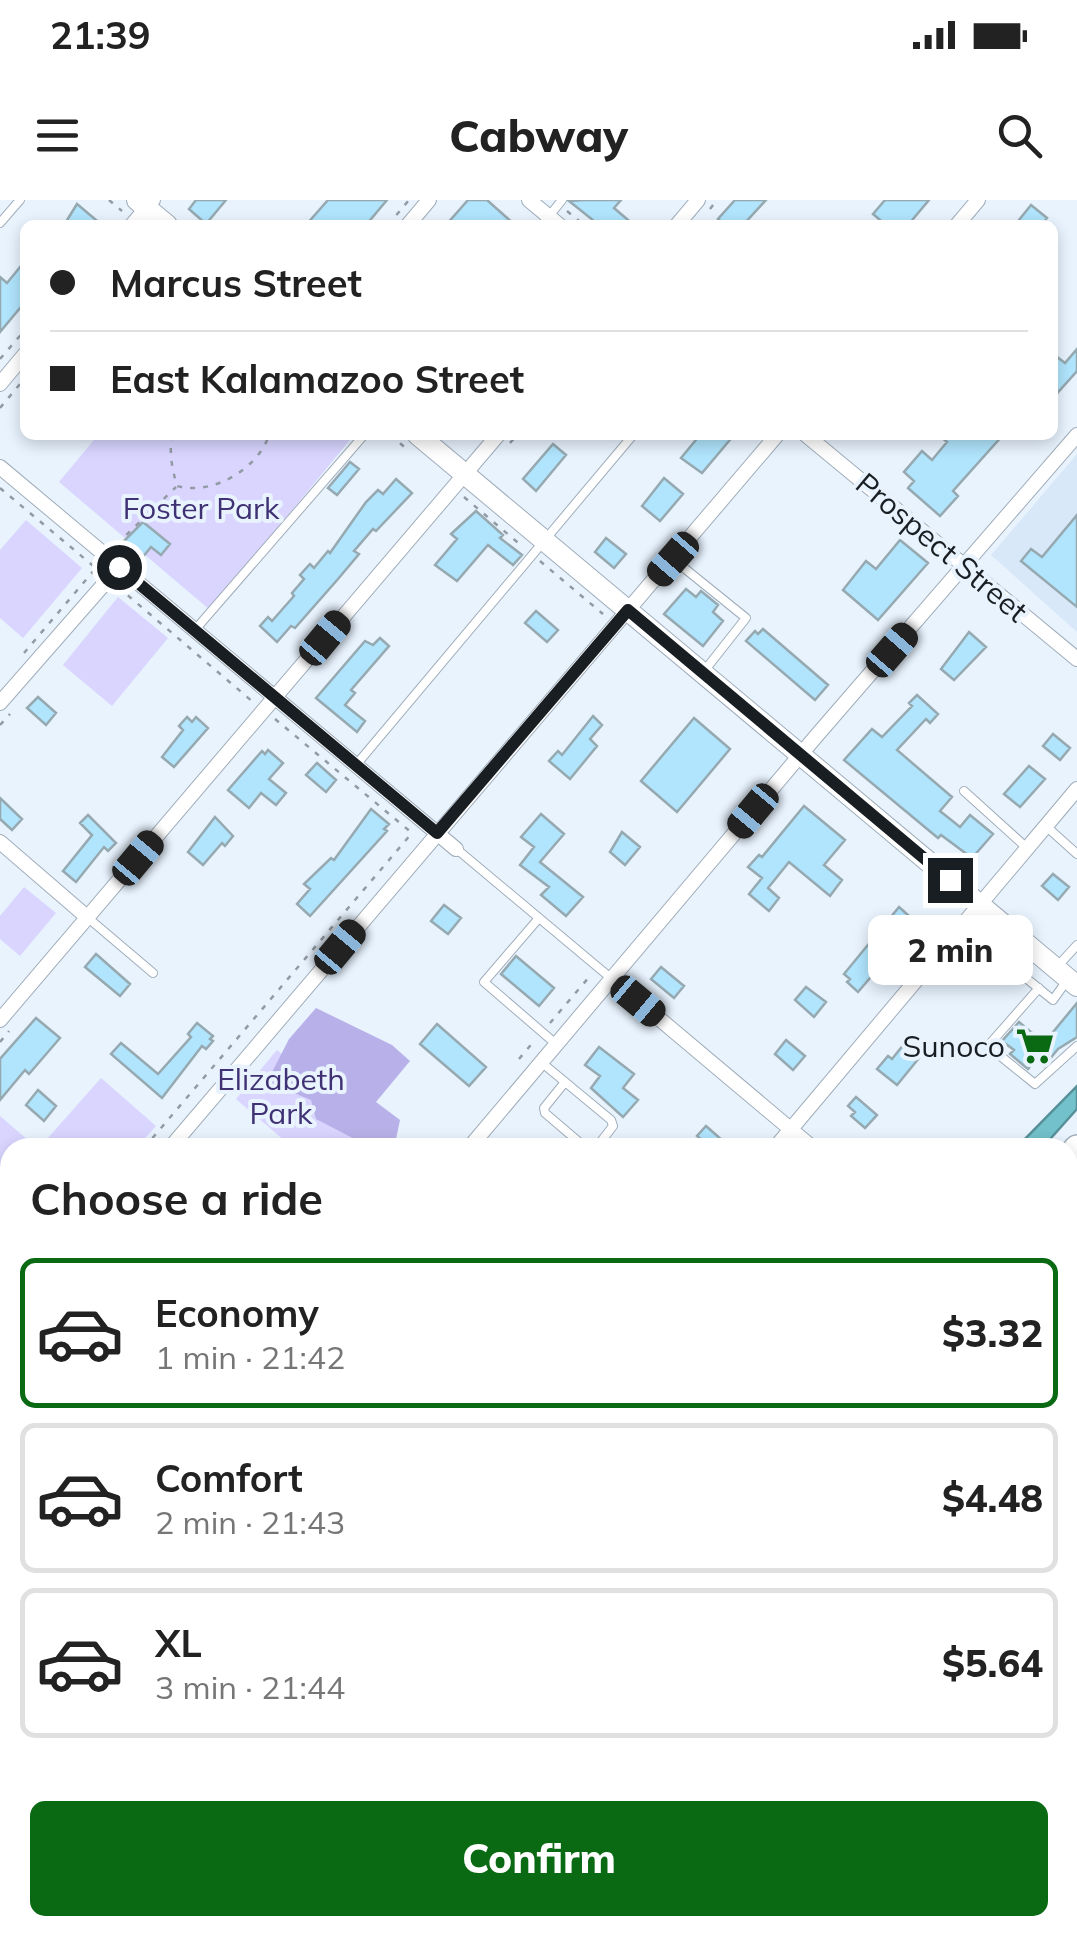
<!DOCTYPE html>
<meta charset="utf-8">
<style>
:root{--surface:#fff;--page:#f6f6f6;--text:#222;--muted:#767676;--line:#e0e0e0;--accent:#0a6913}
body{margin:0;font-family:Mulish,sans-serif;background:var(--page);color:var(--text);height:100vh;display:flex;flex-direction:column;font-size:38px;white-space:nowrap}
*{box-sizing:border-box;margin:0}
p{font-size:32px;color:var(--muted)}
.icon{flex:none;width:55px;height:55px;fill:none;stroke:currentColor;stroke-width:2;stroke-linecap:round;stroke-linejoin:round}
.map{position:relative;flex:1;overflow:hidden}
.panel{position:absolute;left:0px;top:938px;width:1078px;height:798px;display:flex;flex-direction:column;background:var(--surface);border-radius:30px 30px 0 0;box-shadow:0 5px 15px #0003}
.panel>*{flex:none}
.hud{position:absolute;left:20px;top:20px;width:1038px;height:220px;border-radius:15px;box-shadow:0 5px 15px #0003;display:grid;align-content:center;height:220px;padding:0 30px;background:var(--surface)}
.end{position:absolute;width:45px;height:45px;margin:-22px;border:12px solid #191e23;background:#fff;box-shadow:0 0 0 5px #fff}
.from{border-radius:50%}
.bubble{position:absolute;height:70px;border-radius:15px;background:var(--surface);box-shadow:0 5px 15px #0003;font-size:32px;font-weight:800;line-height:70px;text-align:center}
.car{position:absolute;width:30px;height:60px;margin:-30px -15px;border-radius:12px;box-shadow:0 0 8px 2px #0007;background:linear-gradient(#222 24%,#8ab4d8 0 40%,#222 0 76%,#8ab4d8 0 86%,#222 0)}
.hud b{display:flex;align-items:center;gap:35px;height:95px;font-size:38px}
.hud b+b{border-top:2px solid var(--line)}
.hud i{width:25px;height:25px;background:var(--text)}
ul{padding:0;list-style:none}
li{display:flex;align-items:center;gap:30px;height:150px;margin:0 20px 15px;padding:0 10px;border:5px solid var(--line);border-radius:15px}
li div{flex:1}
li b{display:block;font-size:38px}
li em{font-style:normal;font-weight:800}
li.selected{border-color:var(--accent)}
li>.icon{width:90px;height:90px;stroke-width:1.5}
h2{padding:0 30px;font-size:45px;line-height:120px}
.primary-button{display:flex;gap:20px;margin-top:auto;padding:20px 30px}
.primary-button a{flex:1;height:115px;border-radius:15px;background:var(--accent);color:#fff;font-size:40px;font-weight:800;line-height:115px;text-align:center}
.status{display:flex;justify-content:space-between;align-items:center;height:70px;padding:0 50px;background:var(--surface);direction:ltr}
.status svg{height:28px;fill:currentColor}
header{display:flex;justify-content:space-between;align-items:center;height:130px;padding:0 30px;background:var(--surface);font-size:45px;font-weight:800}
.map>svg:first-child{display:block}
.built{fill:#d8e8f8}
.green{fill:#d9d5ff}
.forest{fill:#b8b1e9}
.water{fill:#72c1cb;stroke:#579099;stroke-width:2.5}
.building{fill:#b0e5fd;stroke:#96a9b1;stroke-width:2.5}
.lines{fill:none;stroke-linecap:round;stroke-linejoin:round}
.lane-casing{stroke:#a0adba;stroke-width:10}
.street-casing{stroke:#a0adba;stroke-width:16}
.secondary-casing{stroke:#a0adba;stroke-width:22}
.highway-casing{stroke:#a0adba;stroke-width:28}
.path{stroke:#929ba3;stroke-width:2.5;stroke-dasharray:5 8;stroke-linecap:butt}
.lane{stroke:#fff;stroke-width:8}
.street{stroke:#fff;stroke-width:14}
.secondary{stroke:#fff;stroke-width:20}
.highway{stroke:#fff;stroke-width:25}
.route{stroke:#191e23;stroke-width:12}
.labels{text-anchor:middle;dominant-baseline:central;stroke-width:8;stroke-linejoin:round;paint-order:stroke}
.park-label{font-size:30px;fill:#3f3173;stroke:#e8f3fe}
.street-label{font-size:30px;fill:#191e23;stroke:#e8f3fe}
.poi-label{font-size:30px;fill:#191e23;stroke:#e8f3fe;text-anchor:end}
</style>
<div class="status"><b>21:39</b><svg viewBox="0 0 49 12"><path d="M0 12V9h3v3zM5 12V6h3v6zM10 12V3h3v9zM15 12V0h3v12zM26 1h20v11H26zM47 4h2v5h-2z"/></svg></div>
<header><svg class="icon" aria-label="menu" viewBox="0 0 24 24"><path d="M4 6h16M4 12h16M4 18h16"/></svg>Cabway<svg class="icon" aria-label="search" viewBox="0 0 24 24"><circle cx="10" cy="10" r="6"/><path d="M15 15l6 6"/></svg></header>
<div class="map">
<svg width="1077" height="1734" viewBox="0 0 1077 1734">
<rect width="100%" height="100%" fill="#e8f3fe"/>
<path class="built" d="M1077 254V432L991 355Z"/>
<path class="green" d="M98 235H354L210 410 59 282Z
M26 320 82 368 23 438 0 418V350Z
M118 397 168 438 112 506 63 465Z
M24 687 56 713 20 756 0 739V716Z
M277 850 389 947H292L236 899Z
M101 878 156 926 137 947H40Z
M0 916 36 947 10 948V980L0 971Z"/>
<path class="forest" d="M316 808 392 845 410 861 376 902 400 920 396 939 370 947 316 919 311 900 267 882 289 839Z
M1077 1625V1734H832L833 1725H1068V1626Z
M326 1725H645L644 1734 252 1732Z"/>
<path class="water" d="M1077 886V909L1043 947H1017Z
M0 1680H10V1725H217L0 1734Z"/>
<path class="building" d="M196 0H226L206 24 189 9Z
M328 0H387L366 25H306Z
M468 0H487L515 25H446Z
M584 0H621L614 8 634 25H599L569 1Z
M735 0H766L743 25H725L718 19Z
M885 0H929L908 25H886L873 14Z
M77 4 102 25H64Z
M1031 5 1047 18 1041 25H1015Z
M25 61V102L0 132V77L7 83Z
M1077 149V171L1052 199V153L1065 163Z
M700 235H734L702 273 681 258Z
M939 235H1003L953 291 958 296 940 316 908 288 914 281 904 272 922 251 932 260 947 242Z
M553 244 566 255 536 291 523 279Z
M350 262 359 269 337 295 328 288Z
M664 278 683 294 660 321 642 306Z
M396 279 412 293 376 331 373 329 354 351 359 354 338 379 295 428 291 426 277 442 260 426 268 417 272 421 294 396 292 393 304 379 300 375 310 364 314 368 328 351 330 353 366 302 378 290 383 294Z
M476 311 503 335 500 338 522 355 513 365 488 345 457 381 435 365 457 339 451 334Z
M1077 315V407L1021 361 1031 349 1042 357Z
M143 322 170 344 161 355 151 347 142 358 123 342Z
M606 338 626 354 614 368 595 352Z
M900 340 928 363 878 420 843 390 866 361 876 369Z
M686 389 696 397 701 391 718 405 713 412 723 421 703 446 664 414Z
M536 411 558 430 547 442 525 423Z
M763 429 828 485 815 500 746 441 755 431 758 434Z
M969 432 986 447 954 480 941 469Z
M380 438 389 446 351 490 355 493 345 505 365 521 357 532 316 498 365 441 373 445Z
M917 495 938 514 930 523 926 519 897 550 952 597 940 611 960 627 970 615 993 634 972 658 941 635 938 638 844 560 872 529 882 537 912 506 909 503Z
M38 497 56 513 46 525 27 508Z
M593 516 602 525 590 539 597 546 570 579 549 561 558 551 562 555Z
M187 517 192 522 196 517 208 528 174 567 162 557 183 530 179 526Z
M694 518 730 549 677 612 641 581Z
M1053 534 1070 548 1060 560 1043 546Z
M268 550 283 563 269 579 286 593 276 605 261 593 249 608 228 590 262 551 265 554Z
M317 563 336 580 326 592 306 575Z
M1029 566 1045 579 1020 607 1004 594Z
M0 598 22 619 12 630 0 619Z
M804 606 845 640 824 665 842 680 830 696 789 662 768 688 779 698 769 711 749 694 762 678 748 667 759 655 762 657Z
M371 609 389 624 384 629 387 631 310 716 297 704 310 689 304 684 331 658 334 660Z
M541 614 564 634 540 662 583 697 566 716 541 695 549 687 520 665 534 647 521 637Z
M88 615 116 643 108 651 104 647 76 682 63 671 92 635 80 623Z
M215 617 233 636 225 646 222 643 203 665 188 652Z
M622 632 640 647 625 665 610 652Z
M1053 674 1069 687 1058 700 1042 686Z
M444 705 461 718 448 734 431 721Z
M899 707 917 723 858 792 847 782 850 779 844 774Z
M96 754 130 784 120 796 85 767Z
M516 756 554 788 539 806 501 774Z
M661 767 684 786 674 798 651 779Z
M806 787 826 802 814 817 795 800Z
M1077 803V837L1058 849 1044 866 1036 859 1028 869 1010 854 1014 850 1002 841 1019 822 1044 843Z
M36 818 60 838 29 874 25 870 0 900V859Z
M197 823 213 836 210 839 213 841 206 849 202 846 162 898 111 854 121 843 158 874 191 837 188 834Z
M437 824 486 867 469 886 420 844Z
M908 839 924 852 897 885 877 869 888 856 892 859Z
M786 840 805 856 793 870 775 854Z
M599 847 634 874 623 888 638 900 623 917 591 888 600 876 585 865Z
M38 890 56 906 44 921 26 905Z
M856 897 877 915 865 928 851 916 855 912 848 906Z
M706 926 731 948H711L697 936Z"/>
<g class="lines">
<g class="lane-casing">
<path id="lane" d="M0 23 20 0
M542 25 562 0
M673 359 746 418 705 470
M194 431 364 235
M356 565 633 235
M964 591 1027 648
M1047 627 1077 654
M459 651 612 779
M87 717 153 773
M539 718 484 782 556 844
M1004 731 989 748 1053 800 1068 779
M1056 768 1077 745
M1039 788 988 846 1035 884 1077 846
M541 862 611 920 613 926 596 948
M565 882 544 908 545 913 586 948
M0 1425 10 1433"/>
</g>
<g class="street-casing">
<path id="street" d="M529 0 559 25
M132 25 153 0
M408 25 429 0
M677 25 698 0
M957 25 978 0
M0 184 25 154
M806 235 1077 459
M0 267 456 649
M0 503 119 367
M0 642 87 717
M612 779 813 948
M0 820 498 235
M170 948 777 235
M469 948 818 534 1077 235
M775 948 1077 589
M0 1147 10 1136
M0 1162 10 1170"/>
</g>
<g class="secondary-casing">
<path id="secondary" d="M137 0 167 25
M418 235 1077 786"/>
</g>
<g class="highway-casing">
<path id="highway" d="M1068 960 1077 948
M1068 1029 1077 1022
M1068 1090 1077 1079
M1068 1183 1077 1172
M1068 1253 1077 1245
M1068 1314 1077 1296
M1068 1449 1077 1437
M0 1509 10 1511
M0 1603 10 1611
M0 1689 10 1697
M43 1725 53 1734
M145 1725 155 1734
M680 1734 683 1725
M780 1734 781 1725"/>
</g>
<path class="path" d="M109 0 122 11
M710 9 717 0
M567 11 584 25
M388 25 409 0
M0 159 25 130
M0 208 25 178
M172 235C169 254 172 268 177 286 212 296 258 269 269 235
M390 235 408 250
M510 243 517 235
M0 288 97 369
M464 297 523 347
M117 344 176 287
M540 361 603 414
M118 387 253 502
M24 453 96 368
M275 519 412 633
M0 525 10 514
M550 823 590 776
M0 842 9 831
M519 859 535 840
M144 948 412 633
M8 1107 10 1105
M1068 1553 1077 1552
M0 1651H10"/>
<use href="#lane" class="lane"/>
<use href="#street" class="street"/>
<use href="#secondary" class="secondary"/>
<use href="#highway" class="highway"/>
</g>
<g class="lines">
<path class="route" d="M119 367 437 633 628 410 950 680"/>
</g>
<defs>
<g id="supermarket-bare" transform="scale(3)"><path d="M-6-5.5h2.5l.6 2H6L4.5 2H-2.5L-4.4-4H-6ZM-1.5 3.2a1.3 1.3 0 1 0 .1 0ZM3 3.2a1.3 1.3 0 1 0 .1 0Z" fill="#0a6913" stroke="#e8f3fe" stroke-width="2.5" paint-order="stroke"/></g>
</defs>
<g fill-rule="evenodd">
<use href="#supermarket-bare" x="1035" y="846"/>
</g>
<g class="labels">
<g class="park-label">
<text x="201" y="308">Foster Park</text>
<text x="281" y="879">Elizabeth<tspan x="281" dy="34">Park</tspan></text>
</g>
<g class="street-label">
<text transform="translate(942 347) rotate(40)">Prospect Street</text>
</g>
<g class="poi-label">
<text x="1005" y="846">Sunoco</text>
</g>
</g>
</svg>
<i class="end from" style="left:119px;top:367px"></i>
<i class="end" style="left:950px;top:680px"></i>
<div class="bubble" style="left:868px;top:715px;width:165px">2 min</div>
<i class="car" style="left:673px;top:359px;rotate:221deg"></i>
<i class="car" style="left:325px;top:438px;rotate:40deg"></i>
<i class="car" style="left:892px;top:450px;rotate:41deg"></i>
<i class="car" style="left:753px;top:611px;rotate:220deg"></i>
<i class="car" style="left:138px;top:658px;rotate:40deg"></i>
<i class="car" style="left:340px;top:747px;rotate:40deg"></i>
<i class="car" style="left:638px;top:801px;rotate:130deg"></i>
<div class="hud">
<b><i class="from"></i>Marcus Street</b>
<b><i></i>East Kalamazoo Street</b>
</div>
<section class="panel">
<h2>Choose a ride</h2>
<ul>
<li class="selected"><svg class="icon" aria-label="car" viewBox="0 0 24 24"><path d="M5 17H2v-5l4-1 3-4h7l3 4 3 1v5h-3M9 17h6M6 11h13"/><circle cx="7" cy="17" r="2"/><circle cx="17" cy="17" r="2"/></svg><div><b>Economy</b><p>1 min · 21:42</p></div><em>$3.32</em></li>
<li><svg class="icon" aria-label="car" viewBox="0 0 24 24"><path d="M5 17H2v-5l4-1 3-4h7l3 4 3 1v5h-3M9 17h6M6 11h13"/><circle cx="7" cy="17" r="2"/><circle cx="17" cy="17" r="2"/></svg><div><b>Comfort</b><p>2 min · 21:43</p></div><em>$4.48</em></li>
<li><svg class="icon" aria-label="car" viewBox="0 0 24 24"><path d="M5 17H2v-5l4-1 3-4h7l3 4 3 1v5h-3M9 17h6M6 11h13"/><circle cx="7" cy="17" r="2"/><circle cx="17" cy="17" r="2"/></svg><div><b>XL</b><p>3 min · 21:44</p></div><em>$5.64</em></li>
</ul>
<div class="primary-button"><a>Confirm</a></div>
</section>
</div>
